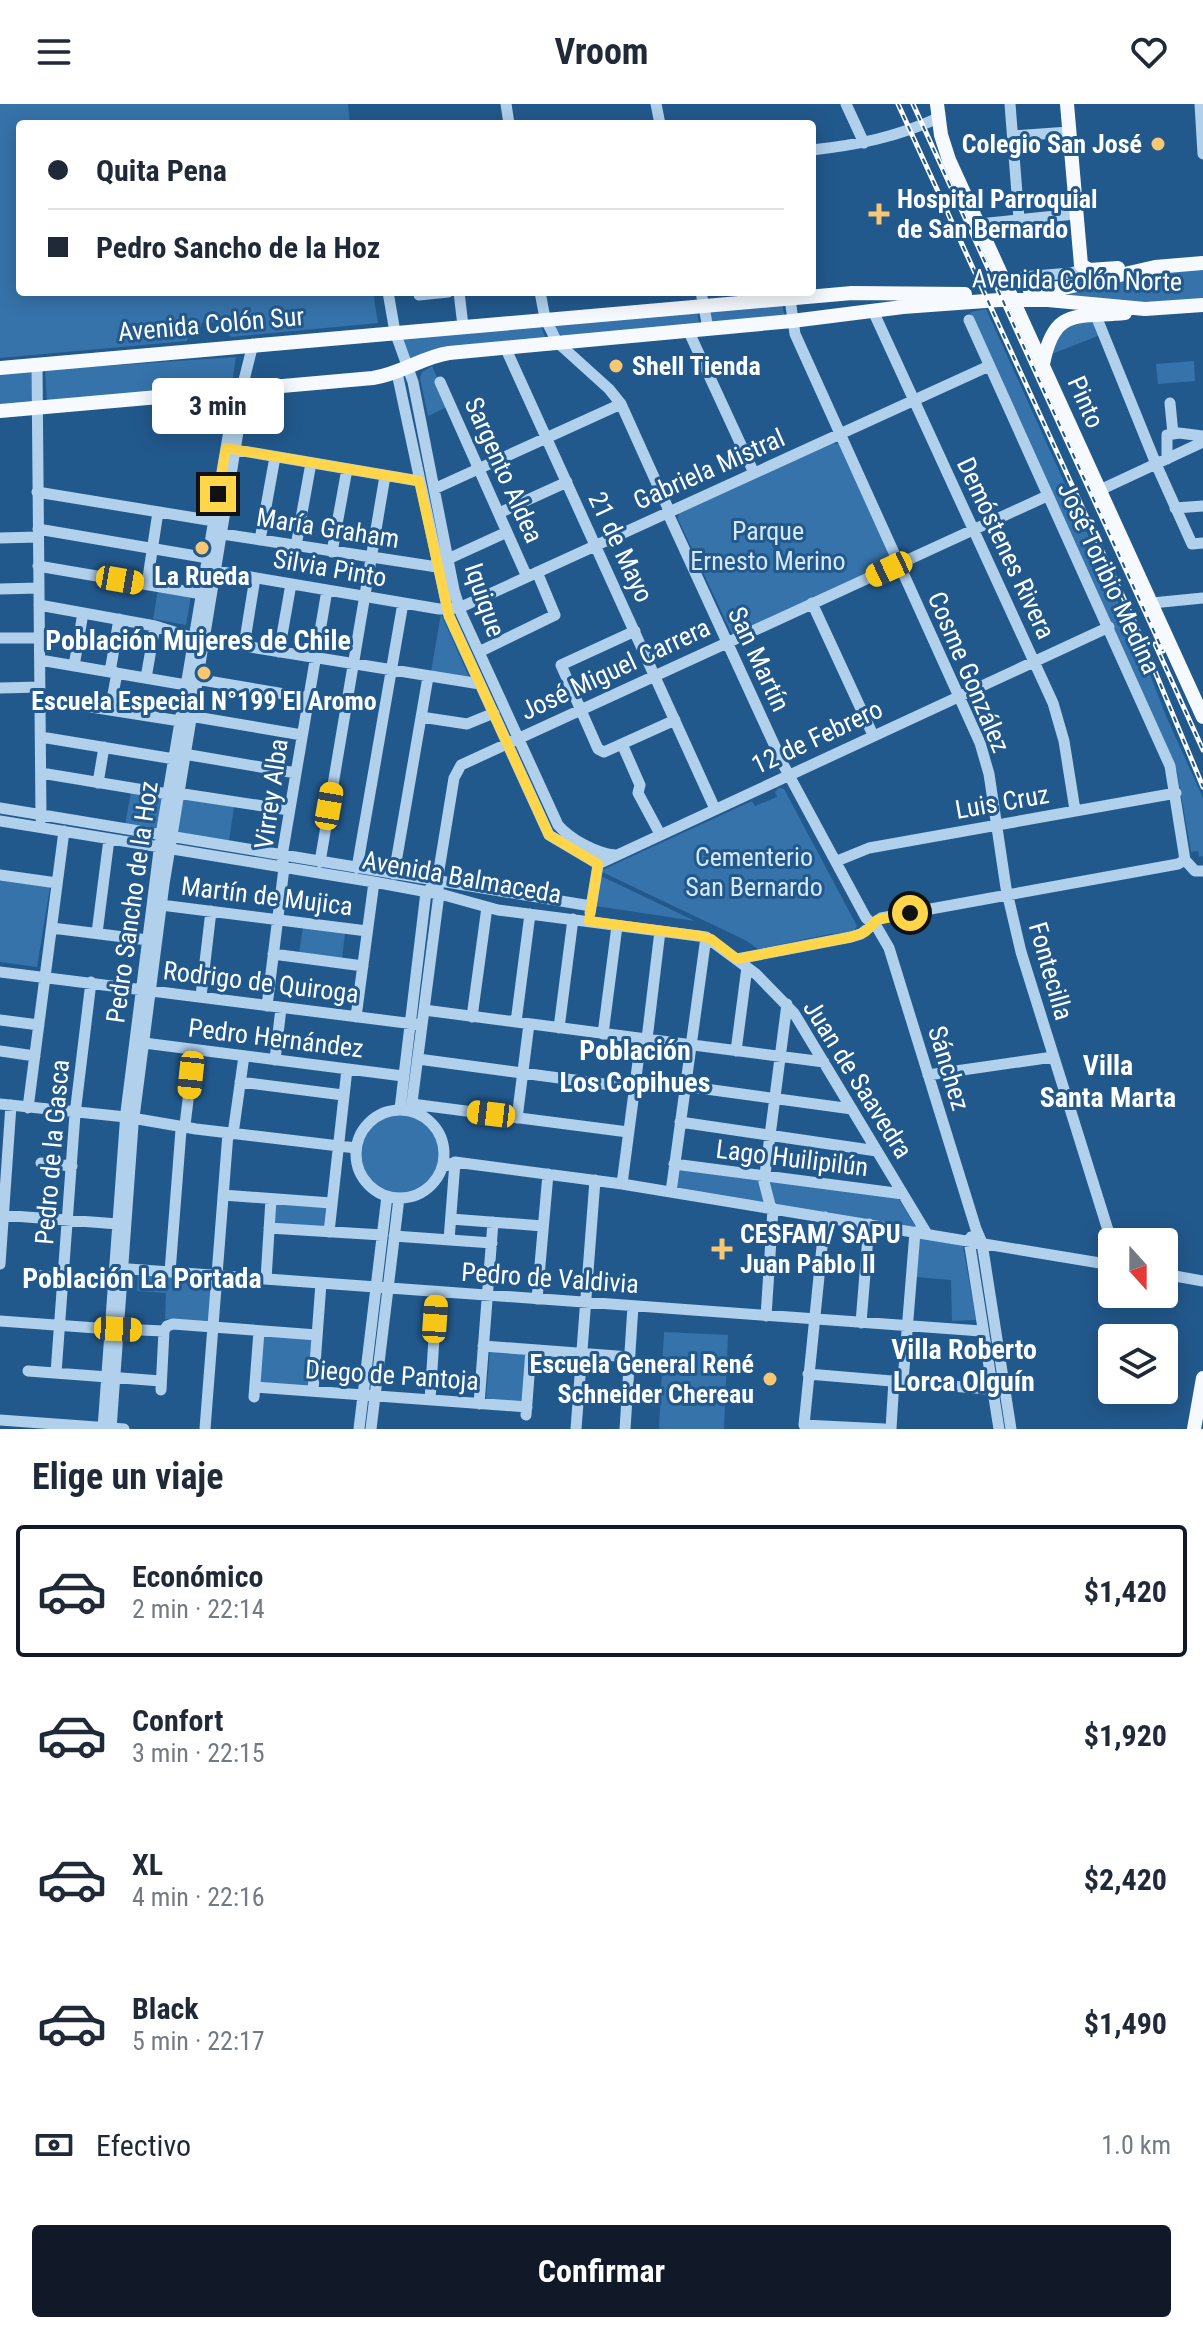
<!DOCTYPE html>
<html lang="es">
<meta charset="utf-8">
<style>
:root{--surface:#fff;--page:#f6f6f7;--text:#1f2937;--muted:#747a83;--line:#e0e1e3;--accent:#111827}
body{margin:0;font-family:"Roboto Condensed",sans-serif;background:var(--page);color:var(--text);height:100vh;display:flex;flex-direction:column;font-size:30px;white-space:nowrap}
*{box-sizing:border-box;margin:0}
p{font-size:26px;color:var(--muted)}
.icon{flex:none;width:44px;height:44px;fill:none;stroke:currentColor;stroke-width:2;stroke-linecap:round;stroke-linejoin:round}
.map{position:relative;height:1325px;overflow:hidden}
.panel{display:flex;flex-direction:column;background:var(--surface);flex:1}
.panel>*{flex:none}
.banner{position:absolute;left:16px;top:16px;width:800px;height:176px;border-radius:8px;box-shadow:0 4px 20px #0003;display:grid;align-content:center;height:176px;padding:0 32px;background:var(--surface)}
.needle{width:52px;rotate:159deg}
.fabs{position:absolute;left:1098px;top:1124px;display:grid;gap:16px}
.fabs a{display:grid;place-items:center;width:80px;height:80px;border-radius:8px;background:var(--surface);box-shadow:0 4px 20px #0003;font-size:40px}
.end{position:absolute;width:36px;height:36px;margin:-18px;border:10px solid #ffd54a;background:#111;box-shadow:0 0 0 4px #111}
.from{border-radius:50%}
.bubble{position:absolute;height:56px;border-radius:8px;background:var(--surface);box-shadow:0 4px 20px #0003;font-size:26px;font-weight:700;line-height:56px;text-align:center}
.car{position:absolute;width:24px;height:48px;margin:-24px -12px;border-radius:10px;box-shadow:0 0 6px 2px #0007;background:linear-gradient(#f5c518 24%,#345 0 40%,#f5c518 0 76%,#345 0 86%,#f5c518 0)}
.banner b{display:flex;align-items:center;gap:28px;height:76px;font-size:30px}
.banner b+b{border-top:2px solid var(--line)}
.banner i{width:20px;height:20px;background:var(--text)}
ul{padding:0;list-style:none}
li{display:flex;align-items:center;gap:24px;height:132px;margin:0 16px 12px;padding:0 16px;border:4px solid transparent;border-radius:8px}
li div{flex:1}
li b{display:block;font-size:30px}
li em{font-style:normal;font-weight:700}
li.on{border-color:var(--accent)}
li>.icon{width:72px;height:72px;stroke-width:1.5}
h2{padding:0 32px;font-size:36px;line-height:96px}
.pay{display:flex;align-items:center;gap:20px;height:88px;padding:0 32px;font-size:30px}
.pay p{margin-inline-start:auto}
.cta{display:flex;gap:16px;margin-top:auto;padding:16px 32px}
.cta a{flex:1;height:92px;border-radius:8px;background:var(--accent);color:#fff;font-size:32px;font-weight:700;line-height:92px;text-align:center}
header{display:flex;justify-content:space-between;align-items:center;height:104px;padding:0 32px;background:var(--surface);font-size:36px;font-weight:700}
.map>svg:first-child{display:block}
.green{fill:#3673ab}
.lines{fill:none;stroke-linecap:round;stroke-linejoin:round}
.minor{stroke:#b1d0ec;stroke-width:11}
.major{stroke:#f6faff;stroke-width:14}
.rail-casing{stroke:#fff;stroke-width:5}
.rail{stroke:#22598d;stroke-width:2;stroke-dasharray:6;stroke-linecap:butt}
.route{stroke:#ffd54a;stroke-width:10}
.poi-dot{fill:#f8c773;stroke:#22598d;stroke-width:3}
.labels{text-anchor:middle;dominant-baseline:central;stroke-width:6;stroke-linejoin:round;paint-order:stroke}
.poi-label{font-size:26px;font-weight:bold;fill:#fff;stroke:#22598d;text-anchor:start}
.street-label{font-size:26px;fill:#fff;stroke:#22598d}
.park-label{font-size:26px;fill:#d6e8f9;stroke:#22598d}
.neighbourhood-label{font-size:28px;font-weight:bold;fill:#fff;stroke:#22598d}
</style>
<header><svg class="icon" aria-label="menu" viewBox="0 0 24 24"><path d="M4 6h16M4 12h16M4 18h16"/></svg>Vroom<svg class="icon" aria-label="heart" viewBox="0 0 24 24"><path d="M12 20l-8-8c-3-5 5-10 8-4 3-6 11-1 8 4z"/></svg></header>
<div class="map">
<svg width="1203" height="1325" viewBox="0 0 1203 1325">
<rect width="100%" height="100%" fill="#22598d"/>
<path class="green" d="M0 0H348L350 20H20V188H373L378 219 231 233 224 225 223 219 202 218 201 223 190 227 187 237 0 254Z
M1203 163V197L1159 201 1057 192 1151 168Z
M782 199 785 214 712 221 709 206Z
M986 205 1144 555 1166 612 1203 694V752L1199 753 1198 747 1191 748 1177 668 970 208Z
M697 207 699 221 564 232 558 230 554 220Z
M1094 215 1100 231 1047 252 1059 223Z
M539 218 546 235 411 260 402 236 408 232Z
M236 253 231 285 47 297 45 266Z
M1194 257 1195 277 1158 280 1156 260Z
M432 262 449 302 428 312 420 274 422 268Z
M28 265 32 268 33 298 0 304V268Z
M833 339 840 340 893 457 734 531 731 528 678 415 679 409Z
M158 486 191 492 186 521 153 515Z
M441 510 470 575 431 568Z
M779 684 784 685 857 822 853 828 830 830 758 845 745 836 600 767 752 697 755 702 777 693 775 688Z
M131 688 164 693 159 724 125 721Z
M183 695 234 703 229 737 177 729Z
M601 772 695 817 596 802Z
M0 775 50 783 37 863 0 858Z
M303 823 345 828 342 855 299 849Z
M359 1050a41 41 0 1 1 82 0a41 41 0 1 1-82 0Z
M677 1066 761 1076 765 1099 674 1084Z
M769 1076 898 1094 916 1123 774 1103Z
M274 1099 326 1103 324 1124 272 1120Z
M919 1134 963 1142 976 1216 952 1217 951 1176 916 1173Z
M138 1169 212 1174 209 1218 165 1215 166 1189 137 1187Z
M664 1228 728 1231 724 1325H659Z
M261 1231 312 1235 310 1283 258 1280Z
M490 1245 527 1249 523 1298 486 1295Z"/>
<g class="lines">
<path class="minor" d="M506 0 509 20
M656 0 660 20
M846 0 864 39
M1010 0 1019 115
M1200 0 1203 50
M1013 32 1069 28
M812 46C857 41 897 33 938 14
M979 120 1075 110
M1022 173 1071 169 1084 165
M388 188 395 228 413 278 454 486 461 509 558 721C570 735 597 750 616 751
M459 188 463 222
M540 188 545 214 557 238 609 285 621 300 667 402 670 414 784 662 866 814 878 825 889 844 976 1125 982 1139 1011 1325
M701 188 708 224
M419 191 448 188
M790 195 795 230 980 639 989 670 1006 784 1021 848 1112 1139
M873 207 1053 599 1064 637 1075 706
M1096 212 1156 360 1192 440 1203 439
M969 216 1170 662 1185 756
M688 226 754 369
M505 243 715 705
M37 260 41 715
M397 269 449 512 549 731 598 760
M440 278 527 473
M1170 299 1173 330
M231 345 419 377
M1167 355V331L1179 329 1203 332
M434 385 621 300
M1100 386 1203 338
M37 388 214 417
M1175 404 1203 402
M499 409 567 378
M38 425 208 454
M216 429 437 463
M0 434 38 433
M260 436 275 353
M296 442 311 359
M332 448 347 365
M448 455 507 428
M38 462 202 490
M210 466 439 505 459 504 989 262
M147 480 158 408
M0 485 38 484
M812 499 873 631
M1152 499 1203 494
M39 501 155 522 194 534 480 580
M635 527 561 561 598 645 604 648 675 616
M0 534H39
M244 542 255 474
M279 548 291 480
M479 548 555 511 537 468
M40 556 186 581
M74 562 83 509
M110 568 119 515
M146 574 155 522
M196 575 308 594
M0 584 40 583
M40 595 180 617
M110 606 117 569
M190 612 302 631
M421 613 467 620 494 609
M41 633 174 655
M622 640 640 681 638 689 660 730
M184 650 296 669
M41 669 168 690
M98 679 104 643
M177 689 289 706
M0 704 591 802
M0 717 374 778 444 791 498 806 706 833 756 870 794 909 927 1130
M1185 756 1195 767H1203
M837 757 869 744 1176 689
M320 758 385 372
M598 760 1109 523
M357 764 403 499
M394 770 428 573
M0 771 57 779
M161 801 367 827
M590 809 599 755
M52 824 148 836
M97 829 109 735
M273 850 363 862
M737 855 851 833 861 830 881 814 1178 760 1185 756
M0 868 422 921
M201 892 211 807
M267 902 284 764 282 752 327 486
M424 906 824 958
M356 913 374 778
M472 913 487 803
M0 916 39 921
M516 918 530 810
M559 924 573 815
M603 930 617 822
M647 935 660 827
M144 939 403 972
M0 947 35 952
M736 947 747 863
M418 955 634 984
M275 956 281 904
M928 971 1053 953
M240 978 343 991
M684 982 852 1005
M0 1000 126 1013 196 1025 356 1044
M412 1000 628 1028
M28 1004 64 727
M400 1005 426 788 431 784
M356 1050a44 44 0 1 1 88 0a44 44 0 1 1-88 0Z
M411 1006 439 790 437 778 454 674 461 661 1047 392
M517 1014 529 920
M680 1018 877 1047
M185 1021 194 946
M233 1030 244 952
M41 1059 72 1062
M674 1060 903 1090
M443 1063 455 1058 622 1080 1112 1161
M622 1080 641 935
M671 1088 706 833
M223 1091 331 1099
M0 1111 118 1120
M825 1113 804 1321 884 1325
M451 1115 543 1122
M269 1124 382 1131
M329 1128 347 965
M394 1132 492 1139
M971 1133 969 1136 999 1325
M449 1136 455 1058
M0 1160 11 1001
M115 1164 981 1227
M170 1168 181 1026
M1164 1170 1203 1177
M33 1171 64 1174
M266 1175 271 1095
M537 1195 548 1070
M766 1212 773 1105 770 1101 764 1078 787 900
M0 1217 110 1225
M861 1219 869 1120
M118 1225 164 1227 167 1222 173 1220 317 1231
M483 1242 630 1253
M28 1267 161 1277
M56 1269 75 1010 91 878
M808 1270 999 1286
M903 1277 915 1128
M255 1283 527 1303
M161 1286 164 1227
M313 1287 321 1179
M254 1293 259 1227
M430 1296 437 1188
M479 1300 493 1118
M526 1311 531 1246
M0 1316 124 1325
M103 1325 126 1008 161 731 226 344 235 294 242 284
M111 1325 133 1021 164 780 244 291 242 284 253 240
M205 1325 228 1029
M359 1325 387 1092
M371 1325 399 1094
M576 1325 595 1076
M625 1325 633 1202
M891 1325 894 1276"/>
<path class="major" d="M937 0 941 31 949 56 1203 613
M1067 0 1081 161 1089 166 1118 164
M1030 187 1068 183 1155 163 1203 159
M1043 260C1054 203 1076 214 1125 209
M0 264 852 189 965 190
M0 307 373 274C401 270 422 253 449 249L792 217 903 203 999 196H1048L1145 205 1203 201
M1194 1325 1203 1274"/>
<g class="rail-casing">
<path id="rail" d="M898 0 1134 517 1203 683
M913 0 1163 547
M1155 540 1203 646"/>
</g>
<use href="#rail" class="rail"/>
</g>
<g class="lines">
<path class="route" d="M218 390 226 344 419 377 449 512 549 731 598 760 589 817 701 832 711 835 737 855 851 833 865 828 877 816 910 809"/>
</g>
<g class="poi-dot">
<circle cx="1158" cy="40" r="8"/>
<path d="M875 98h8v8h8v8h-8v8h-8v-8h-8v-8h8z"/>
<circle cx="616" cy="262" r="8"/>
<circle cx="202" cy="444" r="8"/>
<circle cx="204" cy="569" r="8"/>
<path d="M718 1133h8v8h8v8h-8v8h-8v-8h-8v-8h8z"/>
<circle cx="770" cy="1275" r="8"/>
</g>
<g class="labels">
<g class="poi-label">
<text x="1142" y="40" text-anchor="end">Colegio San José</text>
<text x="897" y="95">Hospital Parroquial<tspan x="897" dy="30">de San Bernardo</tspan></text>
<text x="632" y="262">Shell Tienda</text>
<text x="202" y="472" text-anchor="middle">La Rueda</text>
<text x="204" y="597" text-anchor="middle">Escuela Especial N°199 El Aromo</text>
<text x="740" y="1130">CESFAM/ SAPU<tspan x="740" dy="30">Juan Pablo II</tspan></text>
<text x="754" y="1260" text-anchor="end">Escuela General René<tspan x="754" dy="30">Schneider Chereau</tspan></text>
</g>
<g class="street-label">
<text transform="translate(1077 176) rotate(1)">Avenida Colón Norte</text>
<text transform="translate(211 220) rotate(-5)">Avenida Colón Sur</text>
<text transform="translate(1086 298) rotate(66)">Pinto</text>
<text transform="translate(709 365) rotate(-24)">Gabriela Mistral</text>
<text transform="translate(504 366) rotate(66)">Sargento Aldea</text>
<text transform="translate(328 424) rotate(9)">María Graham</text>
<text transform="translate(621 443) rotate(65)">21 de Mayo</text>
<text transform="translate(1006 444) rotate(65)">Demóstenes Rivera</text>
<text transform="translate(330 464) rotate(10)">Silvia Pinto</text>
<text transform="translate(1109 474) rotate(65)">José Toribio Medina</text>
<text transform="translate(485 496) rotate(71)">Iquique</text>
<text transform="translate(759 555) rotate(65)">San Martín</text>
<text transform="translate(615 565) rotate(-25)">José Miguel Carrera</text>
<text transform="translate(969 568) rotate(67)">Cosme González</text>
<text transform="translate(817 633) rotate(-25)">12 de Febrero</text>
<text transform="translate(271 690) rotate(-82)">Virrey Alba</text>
<text transform="translate(1002 698) rotate(-10)">Luis Cruz</text>
<text transform="translate(462 773) rotate(10)">Avenida Balmaceda</text>
<text transform="translate(267 792) rotate(7)">Martín de Mujica</text>
<text transform="translate(132 798) rotate(-82)">Pedro Sancho de la Hoz</text>
<text transform="translate(1051 867) rotate(74)">Fontecilla</text>
<text transform="translate(261 878) rotate(7)">Rodrigo de Quiroga</text>
<text transform="translate(276 934) rotate(7)">Pedro Hernández</text>
<text transform="translate(949 964) rotate(73)">Sánchez</text>
<text transform="translate(858 975) rotate(58)">Juan de Saavedra</text>
<text transform="translate(52 1048) rotate(-85)">Pedro de la Gasca</text>
<text transform="translate(792 1054) rotate(7)">Lago Huilipilún</text>
<text transform="translate(550 1174) rotate(4)">Pedro de Valdivia</text>
<text transform="translate(392 1271) rotate(4)">Diego de Pantoja</text>
</g>
<g class="park-label">
<text x="768" y="427">Parque<tspan x="768" dy="30">Ernesto Merino</tspan></text>
<text x="754" y="753">Cementerio<tspan x="754" dy="30">San Bernardo</tspan></text>
</g>
<g class="neighbourhood-label">
<text x="198" y="536">Población Mujeres de Chile</text>
<text x="635" y="946">Población<tspan x="635" dy="32">Los Copihues</tspan></text>
<text x="1108" y="961">Villa<tspan x="1108" dy="32">Santa Marta</tspan></text>
<text x="142" y="1174">Población La Portada</text>
<text x="964" y="1245">Villa Roberto<tspan x="964" dy="32">Lorca Olguín</tspan></text>
</g>
</g>
</svg>
<div class="fabs">
<a><svg class="needle" viewBox="-14 -14 28 28"><path d="M0-13l5 13h-10z" fill="#e53935"/><path d="M0 13l5-13h-10z" fill="#747a83"/></svg></a>
<a><svg class="icon" aria-label="layers" viewBox="0 0 24 24"><path d="M12 4l9 5-9 5-9-5zM3 14l9 5 9-5"/></svg></a>
</div>
<i class="end from" style="left:910px;top:809px"></i>
<i class="end" style="left:218px;top:390px"></i>
<div class="bubble" style="left:152px;top:274px;width:132px">3 min</div>
<i class="car" style="left:889px;top:465px;rotate:245deg"></i>
<i class="car" style="left:120px;top:476px;rotate:100deg"></i>
<i class="car" style="left:329px;top:702px;rotate:10deg"></i>
<i class="car" style="left:191px;top:971px;rotate:186deg"></i>
<i class="car" style="left:491px;top:1010px;rotate:277deg"></i>
<i class="car" style="left:435px;top:1215px;rotate:4deg"></i>
<i class="car" style="left:118px;top:1225px;rotate:93deg"></i>
<div class="banner">
<b><i class="from"></i>Quita Pena</b>
<b><i></i>Pedro Sancho de la Hoz</b>
</div>
</div>
<section class="panel">
<h2>Elige un viaje</h2>
<ul>
<li class="on"><svg class="icon" aria-label="car" viewBox="0 0 24 24"><path d="M5 17H2v-5l4-1 3-4h7l3 4 3 1v5h-3M9 17h6M6 11h13"/><circle cx="7" cy="17" r="2"/><circle cx="17" cy="17" r="2"/></svg><div><b>Económico</b><p>2 min · 22:14</p></div><em>$1,420</em></li>
<li><svg class="icon" aria-label="car" viewBox="0 0 24 24"><path d="M5 17H2v-5l4-1 3-4h7l3 4 3 1v5h-3M9 17h6M6 11h13"/><circle cx="7" cy="17" r="2"/><circle cx="17" cy="17" r="2"/></svg><div><b>Confort</b><p>3 min · 22:15</p></div><em>$1,920</em></li>
<li><svg class="icon" aria-label="car" viewBox="0 0 24 24"><path d="M5 17H2v-5l4-1 3-4h7l3 4 3 1v5h-3M9 17h6M6 11h13"/><circle cx="7" cy="17" r="2"/><circle cx="17" cy="17" r="2"/></svg><div><b>XL</b><p>4 min · 22:16</p></div><em>$2,420</em></li>
<li><svg class="icon" aria-label="car" viewBox="0 0 24 24"><path d="M5 17H2v-5l4-1 3-4h7l3 4 3 1v5h-3M9 17h6M6 11h13"/><circle cx="7" cy="17" r="2"/><circle cx="17" cy="17" r="2"/></svg><div><b>Black</b><p>5 min · 22:17</p></div><em>$1,490</em></li>
</ul>
<div class="pay"><svg class="icon" aria-label="cash" viewBox="0 0 24 24"><path d="M3 7h18v10H3z"/><circle cx="12" cy="12" r="2"/></svg>Efectivo<p>1.0 km</p></div>
<div class="cta"><a>Confirmar</a></div>
</section>
